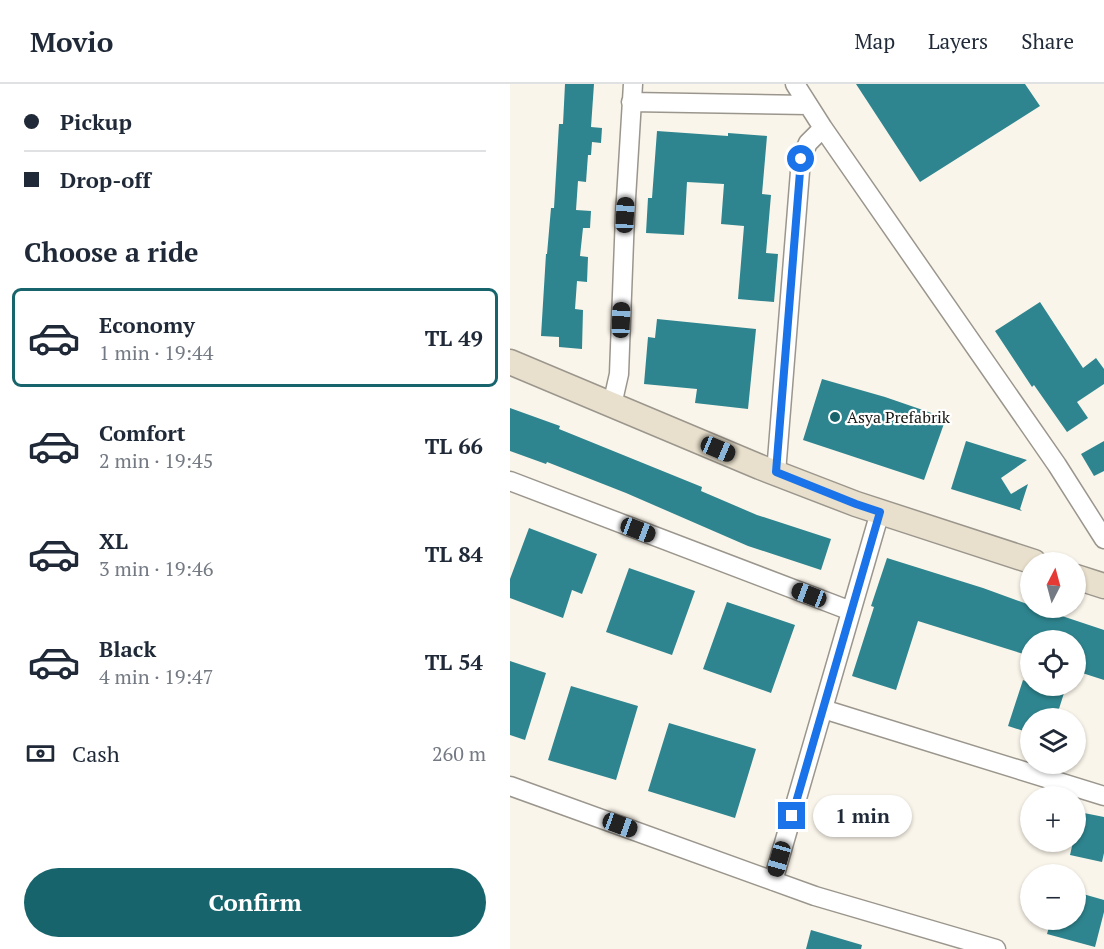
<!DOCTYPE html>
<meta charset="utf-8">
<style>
:root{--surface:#fff;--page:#f2f2f3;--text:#1f2937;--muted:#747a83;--line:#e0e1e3;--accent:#17646c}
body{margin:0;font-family:"PT Serif",serif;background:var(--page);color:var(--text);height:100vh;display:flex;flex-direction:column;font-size:22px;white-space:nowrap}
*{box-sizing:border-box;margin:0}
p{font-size:20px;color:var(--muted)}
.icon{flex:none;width:33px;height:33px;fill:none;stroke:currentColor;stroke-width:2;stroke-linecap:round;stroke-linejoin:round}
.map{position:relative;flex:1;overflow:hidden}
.sheet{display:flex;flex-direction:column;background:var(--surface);width:510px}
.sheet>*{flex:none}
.guide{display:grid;align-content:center;height:132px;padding:0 24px;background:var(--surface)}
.needle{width:39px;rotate:6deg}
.tools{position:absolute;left:510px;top:468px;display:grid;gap:12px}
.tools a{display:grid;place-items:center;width:66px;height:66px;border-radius:50%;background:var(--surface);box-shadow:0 2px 4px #0004;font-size:30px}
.end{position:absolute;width:27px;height:27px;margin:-14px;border:8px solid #1a73e8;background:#fff;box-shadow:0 0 0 3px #fff}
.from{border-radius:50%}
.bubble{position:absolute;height:42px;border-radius:21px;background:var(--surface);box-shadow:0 2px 4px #0004;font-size:20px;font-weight:800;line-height:42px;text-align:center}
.car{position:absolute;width:18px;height:36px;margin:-18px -9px;border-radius:8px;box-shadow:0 0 4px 2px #0007;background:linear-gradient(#222 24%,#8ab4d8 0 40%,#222 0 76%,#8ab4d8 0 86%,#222 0)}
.guide b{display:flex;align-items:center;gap:21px;height:57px;font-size:22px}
.guide b+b{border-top:2px solid var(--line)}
.guide i{width:15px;height:15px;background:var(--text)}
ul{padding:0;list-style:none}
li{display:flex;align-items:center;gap:18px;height:99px;margin:0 12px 9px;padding:0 12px;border:3px solid transparent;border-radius:9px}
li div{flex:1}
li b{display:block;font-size:22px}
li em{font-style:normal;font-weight:800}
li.active{border-color:var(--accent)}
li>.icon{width:54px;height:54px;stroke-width:1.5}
h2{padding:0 24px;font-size:27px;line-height:72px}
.pay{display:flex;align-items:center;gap:15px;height:66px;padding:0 24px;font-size:22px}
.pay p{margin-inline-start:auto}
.cta{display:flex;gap:12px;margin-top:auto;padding:12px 24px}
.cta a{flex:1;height:69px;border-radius:36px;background:var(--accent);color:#fff;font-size:24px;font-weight:800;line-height:69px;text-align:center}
header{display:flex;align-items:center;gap:36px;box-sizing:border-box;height:84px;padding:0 30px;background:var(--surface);border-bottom:2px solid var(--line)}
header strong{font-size:28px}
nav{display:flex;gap:33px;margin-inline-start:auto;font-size:21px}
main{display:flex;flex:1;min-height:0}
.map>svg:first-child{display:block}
.building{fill:#2e858f}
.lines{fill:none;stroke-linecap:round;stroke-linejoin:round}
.street-casing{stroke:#9b968d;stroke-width:21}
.secondary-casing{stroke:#9b968d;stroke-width:27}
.street{stroke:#fff;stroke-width:18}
.secondary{stroke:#e8dfcc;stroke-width:24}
.route{stroke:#1a73e8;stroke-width:8}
.poi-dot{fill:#17646c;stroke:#fff;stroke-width:2}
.labels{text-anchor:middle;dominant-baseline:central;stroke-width:4.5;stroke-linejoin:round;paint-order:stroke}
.poi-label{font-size:16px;fill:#161511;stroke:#fff;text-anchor:start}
</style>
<header>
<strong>Movio</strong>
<nav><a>Map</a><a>Layers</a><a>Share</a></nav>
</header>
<main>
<section class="sheet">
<div class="guide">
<b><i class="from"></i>Pickup</b>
<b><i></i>Drop-off</b>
</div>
<h2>Choose a ride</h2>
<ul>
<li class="active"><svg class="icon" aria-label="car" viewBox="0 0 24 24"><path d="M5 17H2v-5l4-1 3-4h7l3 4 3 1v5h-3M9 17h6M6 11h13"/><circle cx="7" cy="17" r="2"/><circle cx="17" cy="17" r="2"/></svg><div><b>Economy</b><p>1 min · 19:44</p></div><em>TL 49</em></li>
<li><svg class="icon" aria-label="car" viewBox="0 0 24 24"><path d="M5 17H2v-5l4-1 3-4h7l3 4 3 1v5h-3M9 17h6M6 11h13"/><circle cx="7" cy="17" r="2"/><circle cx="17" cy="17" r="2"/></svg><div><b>Comfort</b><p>2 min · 19:45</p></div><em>TL 66</em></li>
<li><svg class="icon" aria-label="car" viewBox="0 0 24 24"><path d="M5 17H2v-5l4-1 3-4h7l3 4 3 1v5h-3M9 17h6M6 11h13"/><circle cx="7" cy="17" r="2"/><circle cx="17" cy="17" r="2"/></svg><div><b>XL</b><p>3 min · 19:46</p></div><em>TL 84</em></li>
<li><svg class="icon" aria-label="car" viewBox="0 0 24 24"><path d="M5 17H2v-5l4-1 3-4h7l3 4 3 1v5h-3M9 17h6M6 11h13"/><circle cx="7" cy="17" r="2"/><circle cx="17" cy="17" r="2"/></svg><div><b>Black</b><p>4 min · 19:47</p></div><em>TL 54</em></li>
</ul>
<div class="pay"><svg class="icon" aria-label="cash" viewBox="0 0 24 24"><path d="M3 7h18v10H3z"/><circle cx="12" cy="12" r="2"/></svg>Cash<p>260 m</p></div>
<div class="cta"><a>Confirm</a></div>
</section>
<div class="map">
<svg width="594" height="865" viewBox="0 0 594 865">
<rect width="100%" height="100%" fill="#faf5ea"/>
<path class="building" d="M55 0H84L81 43 92 44 91 59 82 58 81 71H78L76 98 68 97 66 126 81 127 80 144H73L70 172 78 173 77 198 67 197 65 225 73 226 72 265 49 263V253L31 252 36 170H37L41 124H44L49 40H53Z
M346 0H515L530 22 410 98Z
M147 47 218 52V49L257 52 252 110 261 111 256 169 268 170 264 218 228 215 234 142 211 140 214 100 177 98 174 151 136 149 138 114H142Z
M530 218 573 284 586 274 594 285V300L567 318 578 334 557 348 524 301 522 303 485 247Z
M147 235 246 245 238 325 185 319 187 305 134 300 138 253 145 254Z
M312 295 375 313 436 334 414 396 293 356Z
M0 324 50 342 49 345 192 403 191 407 247 431 321 455 311 486 238 462 116 409 37 378 36 380 0 367Z
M456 357 517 376 491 394 501 410 518 400 510 425 512 427 441 405Z
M594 357V387L584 392 571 370Z
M19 444 87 470 72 510 62 506 53 534 0 514V495Z
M377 474 473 504 520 521V524H528L594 546V596L566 587V556H520V572L408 537 386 606 342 592 364 523 361 522Z
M119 484 185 507 162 571 96 548Z
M217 518 285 541 261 609 193 585Z
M0 577 36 589 15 656 0 651Z
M513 596 520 599V602H530L554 609 548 628 543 627 541 634H520V649L498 642Z
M61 602 128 622 106 696 38 676Z
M159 639 246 665 225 734 138 707Z
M569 728 594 733V769L592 778 560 771 563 758H566V744Z
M566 808 594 816V828L585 863 537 850 541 836H566Z
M301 846 352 861 351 865H296Z"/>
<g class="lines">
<g class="street-casing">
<path id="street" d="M285 0 313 44 547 381 594 455
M121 18 298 21
M102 321 109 290 115 131 123 0
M266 389 291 75 298 59 313 44
M0 397 341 527
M313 625 594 712
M0 702 305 812 486 865
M263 797 370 428"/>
</g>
<g class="secondary-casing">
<path id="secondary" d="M0 278 250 383 346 420 524 478
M566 493 594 502"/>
</g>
<use href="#street" class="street"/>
<use href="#secondary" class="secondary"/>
</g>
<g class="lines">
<path class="route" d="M282 732 370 428 346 420 266 388 291 75"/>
</g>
<circle class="poi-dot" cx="325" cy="333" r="6"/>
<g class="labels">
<g class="poi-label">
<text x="337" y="333">Asya Prefabrik</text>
</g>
</g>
</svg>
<div class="tools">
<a><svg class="needle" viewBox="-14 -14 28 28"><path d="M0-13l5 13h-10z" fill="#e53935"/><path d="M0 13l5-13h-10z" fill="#747a83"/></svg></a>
<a><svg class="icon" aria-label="locate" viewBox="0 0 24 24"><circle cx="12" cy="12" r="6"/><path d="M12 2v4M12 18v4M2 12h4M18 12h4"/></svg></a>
<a><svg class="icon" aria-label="layers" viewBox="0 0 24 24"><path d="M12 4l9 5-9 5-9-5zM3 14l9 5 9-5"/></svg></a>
<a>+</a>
<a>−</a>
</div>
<i class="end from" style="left:291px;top:75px"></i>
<i class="end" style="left:282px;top:732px"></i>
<div class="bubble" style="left:303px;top:711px;width:99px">1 min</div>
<i class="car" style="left:115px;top:131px;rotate:3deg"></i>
<i class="car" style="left:111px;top:236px;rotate:2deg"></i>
<i class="car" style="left:208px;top:365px;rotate:113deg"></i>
<i class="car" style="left:128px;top:446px;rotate:111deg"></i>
<i class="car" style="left:299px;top:511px;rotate:291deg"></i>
<i class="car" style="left:110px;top:741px;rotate:110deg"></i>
<i class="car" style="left:269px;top:775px;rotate:196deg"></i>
</div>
</main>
